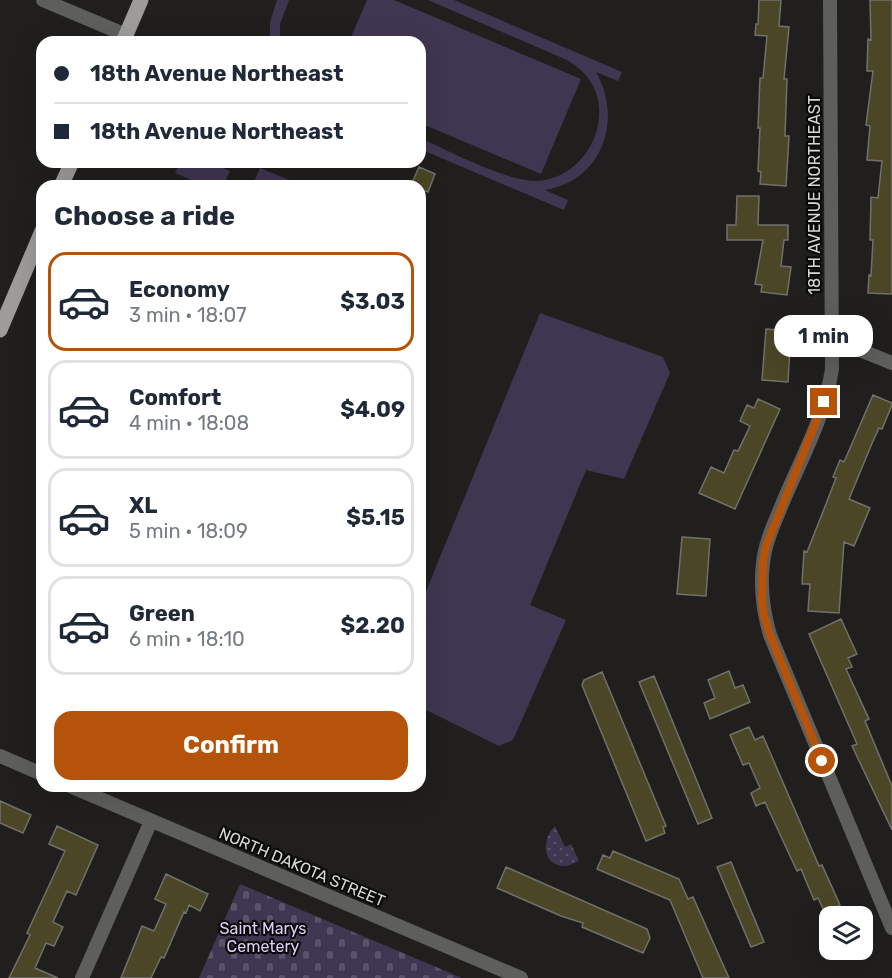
<!DOCTYPE html>
<meta charset="utf-8">
<style>
:root{--surface:#fff;--page:#f6f6f7;--text:#1f2937;--muted:#747a83;--line:#e0e1e3;--accent:#b45309}
body{margin:0;font-family:Rubik,sans-serif;background:var(--page);color:var(--text);height:100vh;display:flex;flex-direction:column;font-size:22px;white-space:nowrap}
*{box-sizing:border-box;margin:0}
p{font-size:20px;color:var(--muted)}
.icon{flex:none;width:33px;height:33px;fill:none;stroke:currentColor;stroke-width:2;stroke-linecap:round;stroke-linejoin:round}
.map{position:relative;flex:1;overflow:hidden}
.details{position:absolute;left:36px;top:180px;width:390px;height:612px;display:flex;flex-direction:column;background:var(--surface);border-radius:18px;box-shadow:0 6px 24px #0002}
.details>*{flex:none}
.guide{position:absolute;left:36px;top:36px;width:390px;height:132px;border-radius:18px;box-shadow:0 6px 24px #0002;display:grid;align-content:center;height:132px;padding:0 18px;background:var(--surface)}
.tools{position:absolute;left:819px;top:906px;display:grid;gap:12px}
.tools a{display:grid;place-items:center;width:54px;height:54px;border-radius:12px;background:var(--surface);box-shadow:0 6px 24px #0002;font-size:30px}
.end{position:absolute;width:27px;height:27px;margin:-14px;border:8px solid #b45309;background:#fff;box-shadow:0 0 0 3px #fff}
.from{border-radius:50%}
.bubble{position:absolute;height:42px;border-radius:18px;background:var(--surface);box-shadow:0 6px 24px #0002;font-size:20px;font-weight:700;line-height:42px;text-align:center}
.guide b{display:flex;align-items:center;gap:21px;height:57px;font-size:22px}
.guide b+b{border-top:2px solid var(--line)}
.guide i{width:15px;height:15px;background:var(--text)}
ul{padding:0;list-style:none}
li{display:flex;align-items:center;gap:18px;height:99px;margin:0 12px 9px;padding:0 6px;border:3px solid var(--line);border-radius:18px}
li div{flex:1}
li b{display:block;font-size:22px}
li em{font-style:normal;font-weight:700}
li.on{border-color:var(--accent)}
li>.icon{width:54px;height:54px;stroke-width:1.5}
h2{padding:0 18px;font-size:27px;line-height:72px}
.action{display:flex;gap:12px;margin-top:auto;padding:12px 18px}
.action a{flex:1;height:69px;border-radius:18px;background:var(--accent);color:#fff;font-size:24px;font-weight:700;line-height:69px;text-align:center}
.map>svg:first-child{display:block}
.grass{fill:#3f3751}
.cemetery{fill:url(#cemetery-stones)}
.park{fill:url(#park-dots)}
.building{fill:#4b4625;stroke:#70706d;stroke-width:1.5}
.lines{fill:none;stroke-linecap:round;stroke-linejoin:round}
.minor{stroke:#5e5e5c;stroke-width:14}
.major{stroke:#9d9c9a;stroke-width:15}
.route{stroke:#b45309;stroke-width:8}
.labels{text-anchor:middle;dominant-baseline:central;stroke-width:4.5;stroke-linejoin:round;paint-order:stroke}
.street-label{font-size:16px;fill:#d7d7d5;stroke:#090908}
.park-label{font-size:16px;fill:#ddcffd;stroke:#090908}
</style>
<div class="map">
<svg width="892" height="978" viewBox="0 0 892 978">
<defs>
<pattern id="cemetery-stones" width="16" height="16" patternUnits="userSpaceOnUse" patternTransform="scale(1.5)"><rect width="16" height="16" fill="#3f3751"/><path d="M2 7V4a2 2 0 0 1 4 0v3zM10 15v-3a2 2 0 0 1 4 0v3z" fill="#5a5369"/></pattern>
<pattern id="park-dots" width="8" height="8" patternUnits="userSpaceOnUse" patternTransform="scale(1.5)"><rect width="8" height="8" fill="#3f3751"/><path d="M2 2h.1M6 6h.1" fill="none" stroke="#5a5369" stroke-width="1.8" stroke-linecap="round"/></pattern>
</defs>
<rect width="100%" height="100%" fill="#201f1d"/>
<path class="grass" d="M277 0H289L280 24V42H270V22Z
M367 0H394L581 79 541 174 420 123V42H349Z
M428 0H454L622 72 618 81 596 72C623 119 603 181 545 190L568 200 564 210 420 149V138C449 151 508 182 537 181 580 179 611 130 595 90 589 76 579 67 567 60Z
M180 162H208L230 171 223 186H205L175 173Z
M260 168 304 186H252Z
M540 313 663 357 670 373 624 479 586 470 530 605 566 620 513 740 499 746 420 707V606Z"/>
<path class="cemetery" d="M240 884 462 978H199Z"/>
<path class="park" d="M555 826 565 847 571 844 579 861C574 863 569 866 565 866 541 866 542 838 555 826Z"/>
<path class="building" d="M759 0H781L779 26 789 27 784 79H787L785 136H789L786 186 760 184 761 172 758 171 760 128H758L760 78H763L767 36 755 35 756 24H758Z
M870 0H892V294L868 293 869 275 871 276 873 240H870L871 197 878 198 882 161 867 160 870 126 866 125 873 71H867L868 39 871 40Z
M419 167 435 174 428 192 420 189V186L411 185Z
M737 196H759L758 225H788V240H784L781 266 791 267 787 295 761 292 762 285 755 284 763 240H727V225H736Z
M766 329 791 331 788 382 762 380Z
M873 395 892 403V405L882 429 879 428 873 441 849 499 870 508 854 546 844 542 839 613 808 611 810 584H802L804 551 807 552 826 504 836 478 833 477 840 460 844 462Z
M758 399 780 409 735 509 699 493 711 467 724 473 734 450 738 451 750 426 740 421 747 405 754 408Z
M682 537 710 539 706 596 677 594Z
M841 619 857 654 848 658 852 667 846 669 869 719 865 721 892 786V830L852 746 857 744 809 634Z
M729 671 735 688 743 685 750 702 710 719 704 703 715 698 708 680Z
M602 672 666 826 663 827 665 833 646 841 582 685 584 680Z
M654 676 712 818 698 824 639 682Z
M749 727 755 740 763 736 819 866 822 865 840 905 825 913 818 898 814 900 801 869 797 871 765 802 756 806 751 793 760 788 749 763 743 765 730 735Z
M0 801 31 815 23 833 0 823Z
M57 826 98 845 76 895 67 891 53 922 63 927 54 946 46 943 35 968 58 978H9L30 935 27 933 65 851 49 844Z
M613 851 679 879 688 899 693 897 729 978H703L670 900 597 869 603 855 610 858Z
M731 862 764 942 751 947 717 867Z
M506 867 647 929 650 938 643 953 582 927 583 923 561 916 497 888Z
M166 874 208 894 200 911 189 905 186 913 184 912 164 958 161 957 151 978H121L142 926 154 931 166 904 155 899Z"/>
<g class="lines">
<path class="minor" d="M43 0 126 35
M830 0 832 369C825 416 801 459 783 502 775 522 765 542 763 563 760 588 763 611 770 635L892 928
M832 341 855 348 892 363
M0 756 42 774
M70 786 521 978
M82 978 151 821"/>
<path class="major" d="M123 42 141 0
M61 186 72 162
M0 330 42 231"/>
</g>
<g class="lines">
<path class="route" d="M822 761 770 635 764 616 762 599 763 562 766 546 824 402"/>
</g>
<g class="labels">
<g class="street-label">
<text transform="translate(814 195) rotate(-90)">18TH AVENUE NORTHEAST</text>
<text transform="translate(302 867) rotate(23)">NORTH DAKOTA STREET</text>
</g>
<g class="park-label">
<text x="263" y="928">Saint Marys<tspan x="263" dy="18">Cemetery</tspan></text>
</g>
</g>
</svg>
<div class="tools">
<a><svg class="icon" aria-label="layers" viewBox="0 0 24 24"><path d="M12 4l9 5-9 5-9-5zM3 14l9 5 9-5"/></svg></a>
</div>
<i class="end from" style="left:822px;top:761px"></i>
<i class="end" style="left:824px;top:402px"></i>
<div class="bubble" style="left:774px;top:315px;width:99px">1 min</div>
<div class="guide">
<b><i class="from"></i>18th Avenue Northeast</b>
<b><i></i>18th Avenue Northeast</b>
</div>
<section class="details">
<h2>Choose a ride</h2>
<ul>
<li class="on"><svg class="icon" aria-label="car" viewBox="0 0 24 24"><path d="M5 17H2v-5l4-1 3-4h7l3 4 3 1v5h-3M9 17h6M6 11h13"/><circle cx="7" cy="17" r="2"/><circle cx="17" cy="17" r="2"/></svg><div><b>Economy</b><p>3 min · 18:07</p></div><em>$3.03</em></li>
<li><svg class="icon" aria-label="car" viewBox="0 0 24 24"><path d="M5 17H2v-5l4-1 3-4h7l3 4 3 1v5h-3M9 17h6M6 11h13"/><circle cx="7" cy="17" r="2"/><circle cx="17" cy="17" r="2"/></svg><div><b>Comfort</b><p>4 min · 18:08</p></div><em>$4.09</em></li>
<li><svg class="icon" aria-label="car" viewBox="0 0 24 24"><path d="M5 17H2v-5l4-1 3-4h7l3 4 3 1v5h-3M9 17h6M6 11h13"/><circle cx="7" cy="17" r="2"/><circle cx="17" cy="17" r="2"/></svg><div><b>XL</b><p>5 min · 18:09</p></div><em>$5.15</em></li>
<li><svg class="icon" aria-label="car" viewBox="0 0 24 24"><path d="M5 17H2v-5l4-1 3-4h7l3 4 3 1v5h-3M9 17h6M6 11h13"/><circle cx="7" cy="17" r="2"/><circle cx="17" cy="17" r="2"/></svg><div><b>Green</b><p>6 min · 18:10</p></div><em>$2.20</em></li>
</ul>
<div class="action"><a>Confirm</a></div>
</section>
</div>
